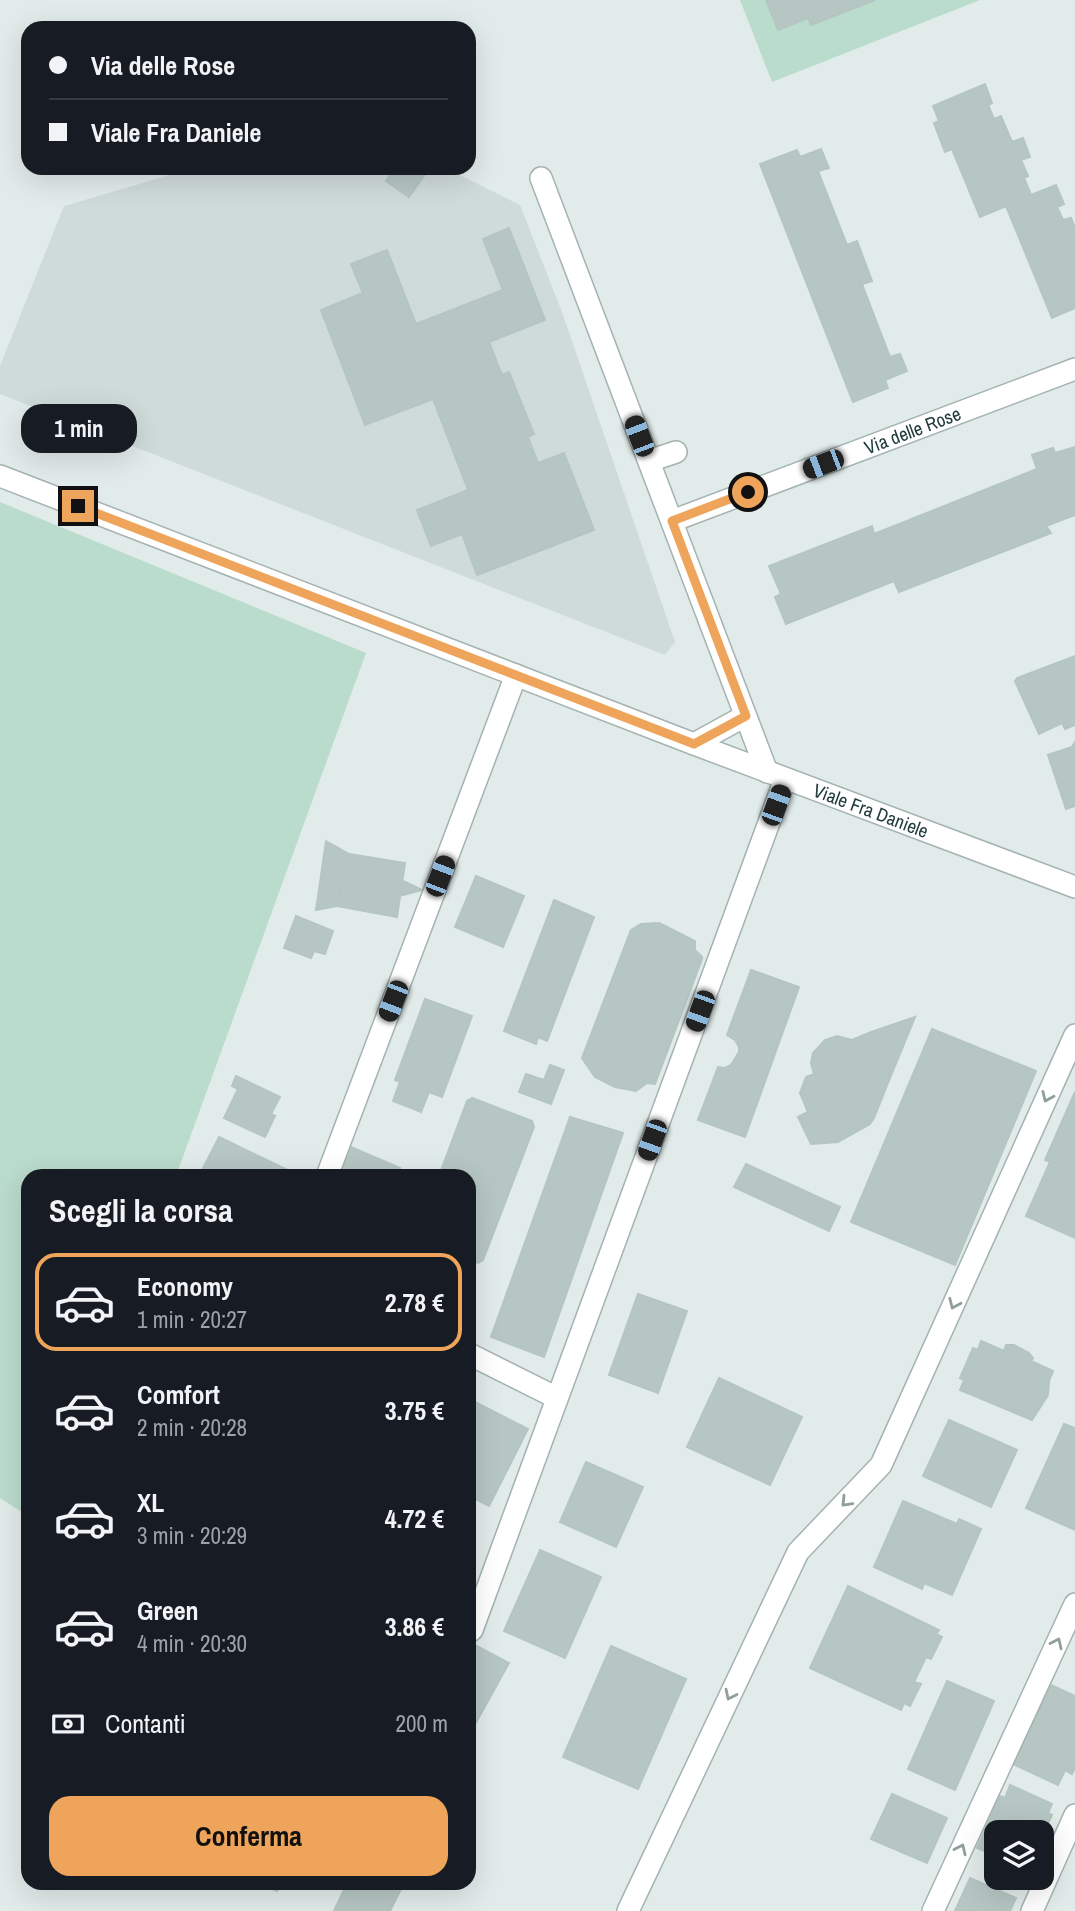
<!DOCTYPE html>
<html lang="it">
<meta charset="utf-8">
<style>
:root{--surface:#171b24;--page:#20242c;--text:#f1f3f6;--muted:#9ea1a6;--line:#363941;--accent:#efa45b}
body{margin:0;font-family:"Archivo Narrow",sans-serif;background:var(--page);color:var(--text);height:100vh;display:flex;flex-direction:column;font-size:26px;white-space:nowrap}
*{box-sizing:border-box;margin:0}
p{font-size:23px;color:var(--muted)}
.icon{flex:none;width:38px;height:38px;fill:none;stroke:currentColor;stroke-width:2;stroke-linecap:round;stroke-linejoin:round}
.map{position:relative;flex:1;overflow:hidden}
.details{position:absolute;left:21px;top:1169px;width:455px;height:721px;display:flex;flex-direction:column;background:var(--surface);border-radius:21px;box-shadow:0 7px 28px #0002}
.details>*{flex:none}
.banner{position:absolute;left:21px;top:21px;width:455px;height:154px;border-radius:21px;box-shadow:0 7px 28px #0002;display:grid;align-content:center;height:154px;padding:0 28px;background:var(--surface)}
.buttons{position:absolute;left:984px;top:1820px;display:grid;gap:14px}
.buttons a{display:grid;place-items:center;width:70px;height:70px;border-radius:14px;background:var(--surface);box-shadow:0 7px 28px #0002;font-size:35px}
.end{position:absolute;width:32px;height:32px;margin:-16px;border:9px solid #efa45b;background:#111;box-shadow:0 0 0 4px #111}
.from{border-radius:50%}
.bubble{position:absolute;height:49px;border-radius:21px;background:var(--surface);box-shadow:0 7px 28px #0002;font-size:23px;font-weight:700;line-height:49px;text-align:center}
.car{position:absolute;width:21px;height:42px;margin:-21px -10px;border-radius:9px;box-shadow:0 0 5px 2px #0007;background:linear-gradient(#222 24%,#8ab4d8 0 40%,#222 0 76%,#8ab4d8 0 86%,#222 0)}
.banner b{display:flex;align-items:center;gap:24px;height:66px;font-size:26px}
.banner b+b{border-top:2px solid var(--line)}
.banner i{width:18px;height:18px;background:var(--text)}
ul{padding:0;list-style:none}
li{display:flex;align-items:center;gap:21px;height:98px;margin:0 14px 10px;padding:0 14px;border:4px solid transparent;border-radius:21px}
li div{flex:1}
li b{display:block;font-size:26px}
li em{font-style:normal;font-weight:700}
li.active{border-color:var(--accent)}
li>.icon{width:63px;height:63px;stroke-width:1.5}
h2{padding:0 28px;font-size:32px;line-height:84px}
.pay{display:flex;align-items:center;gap:18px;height:77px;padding:0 28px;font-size:26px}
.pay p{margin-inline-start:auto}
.cta{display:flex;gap:14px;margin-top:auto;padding:14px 28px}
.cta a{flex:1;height:80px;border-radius:21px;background:var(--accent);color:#111;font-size:28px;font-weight:700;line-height:80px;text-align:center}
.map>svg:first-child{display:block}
.built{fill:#cfdbd9}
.green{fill:#badccc}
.building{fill:#b6c6c3;stroke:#b4c5c2;stroke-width:2}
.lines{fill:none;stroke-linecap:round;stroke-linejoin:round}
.minor-casing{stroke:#a4b3b1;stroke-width:24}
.minor{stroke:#fff;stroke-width:21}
.oneway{stroke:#909e9d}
.route{stroke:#efa45b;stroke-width:9}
.labels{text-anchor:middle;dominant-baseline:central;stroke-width:6;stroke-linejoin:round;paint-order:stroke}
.street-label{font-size:19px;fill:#223c3b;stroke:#f1f8f6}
</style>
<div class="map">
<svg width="1075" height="1911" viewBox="0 0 1075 1911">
<rect width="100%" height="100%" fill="#e1ebe9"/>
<path class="built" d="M194 168H446L520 205 562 312 675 642 665 655 0 394V366L64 206Z"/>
<path class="green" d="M740 0H980L772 82Z
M0 502 366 653 176 1176H28V1516L0 1498Z"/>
<path class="building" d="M766 0H875L811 25 808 18 778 30Z
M985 84 992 103 988 105 994 119 1001 116 1012 142 1023 138 1030 157 1021 160 1028 176 1024 178 1031 195 1056 185 1064 204 1057 207 1063 220 1071 218 1075 228V308L1052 318 1006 206 980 217 952 149 945 152 934 123 939 121 933 106Z
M821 149 829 168 818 171 847 245 857 241 872 281 862 284 890 357 900 354 907 371 885 380 888 388 853 402 760 164 797 150 800 157Z
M395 168H419L426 173 409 197 386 181Z
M509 228 545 320 489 342 502 375 509 372 534 434 528 437 538 463 564 453 594 530 477 575 462 534 431 546 417 510 468 490 433 399 365 425 321 310 363 293 351 264 387 250 416 324 503 290 483 239Z
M1075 447V515L1046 526 1051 533 899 592 894 581 786 624 775 597 781 594 769 566 872 526 874 534 1037 469 1032 455 1053 448 1055 453Z
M1075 656V725L1065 729 1062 723 1039 734 1015 681 1017 678Z
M1075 742V806L1066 809 1048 755 1072 747Z
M326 841 349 854 337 906 316 910Z
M349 854 405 863 397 917 337 906Z
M476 876 524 896 503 947 455 927Z
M403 881 422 890 399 896Z
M554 900 594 917 547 1041 538 1037 536 1044 504 1031Z
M296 916 333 931 325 954 314 951 311 958 284 948Z
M659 923 695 941V950L702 957V959L655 1084 647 1083 636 1091 615 1087 595 1077 582 1058 631 930 641 924Z
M751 970 799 987 745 1137 698 1120 718 1067 725 1068 731 1065 739 1052V1047L735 1040 727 1035Z
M425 999 472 1016 442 1097 429 1092 421 1112 393 1101 400 1082 395 1080Z
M915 1017 890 1078 885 1050 871 1032Z
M932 1029 1036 1071 955 1265 851 1222Z
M871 1032 885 1050 890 1078 874 1118 870 1124 838 1142 811 1144 798 1117 808 1112 800 1093 806 1077 814 1074 811 1063 813 1053 825 1040 837 1036 852 1040Z
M550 1065 564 1070 551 1104 519 1092 526 1074 544 1080Z
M236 1076 280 1097 271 1114 275 1116 265 1137 224 1118 238 1089 232 1086Z
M1075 1092V1238L1026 1216 1050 1162 1045 1160Z
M472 1098 532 1121 534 1127 483 1260 478 1263 469 1259V1176H439L467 1101Z
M570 1117 623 1133 544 1357 491 1337Z
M219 1137 300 1176H199Z
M346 1145 400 1168 396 1176H333Z
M746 1164 840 1207 829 1231 734 1187Z
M638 1294 687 1311 658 1393 609 1375Z
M981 1341 1004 1351 1006 1345H1014L1029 1353 1033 1358 1031 1361 1053 1371 1049 1381 1048 1395 1032 1420 960 1390 964 1380 960 1378 973 1348 978 1350Z
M719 1378 802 1417 770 1485 687 1447Z
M469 1399 528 1429 489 1506 469 1496Z
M949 1420 1017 1450 991 1507 923 1476Z
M1064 1424 1075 1428V1530L1026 1508Z
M586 1462 643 1487 616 1547 560 1522Z
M903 1501 957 1524 959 1519 981 1529 952 1595 924 1583 922 1589 874 1567Z
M540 1550 601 1577 565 1658 504 1631Z
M848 1586 939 1630 936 1634 942 1637 931 1659 926 1657 914 1682 921 1684 910 1706 904 1703 901 1710 810 1668Z
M471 1643 509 1663 473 1728 469 1726V1647Z
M611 1646 686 1679 638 1789 563 1757Z
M947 1681 994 1701 955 1790 908 1769Z
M1051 1685 1075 1696V1768L1072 1774 1065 1770 1058 1785 1013 1764Z
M1010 1785 1052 1804 1048 1813 1052 1815 1041 1838V1832H996V1856L977 1848 1000 1796 1005 1798Z
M892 1794 947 1818 927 1863 871 1839Z
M970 1878 1016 1898 1010 1911H955Z
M259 1883H290L288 1887 281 1883 277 1891Z
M347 1883H404L390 1911H334Z"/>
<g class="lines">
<g class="minor-casing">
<g id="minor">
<path d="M541 178 767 772"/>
<path d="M649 461 676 452"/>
<path id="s1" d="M0 476 694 744 1075 887"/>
<path id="s2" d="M672 521 1075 369"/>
<path d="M694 744 745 716"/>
<path d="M327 1176 516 675"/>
<path d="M469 1354 557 1398"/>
<path d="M469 1628 472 1630 785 779"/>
<path d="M628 1911 798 1552 881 1465 1075 1035"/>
<path d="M933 1911 1075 1604"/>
<path d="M1032 1911 1075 1815"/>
</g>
</g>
<use href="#minor" class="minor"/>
</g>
<defs><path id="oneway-chevron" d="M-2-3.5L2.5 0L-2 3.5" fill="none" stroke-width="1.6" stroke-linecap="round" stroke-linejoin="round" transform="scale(1.75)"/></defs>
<g class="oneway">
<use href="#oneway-chevron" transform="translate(1047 1097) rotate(114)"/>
<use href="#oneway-chevron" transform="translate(954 1304) rotate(114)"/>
<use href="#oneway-chevron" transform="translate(846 1502) rotate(134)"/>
<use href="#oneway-chevron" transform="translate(1057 1643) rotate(-65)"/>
<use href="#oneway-chevron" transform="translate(730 1695) rotate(116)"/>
<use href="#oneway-chevron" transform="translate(961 1849) rotate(-65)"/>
</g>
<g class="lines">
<path class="route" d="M78 506 694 744 746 716 672 521 748 492"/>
</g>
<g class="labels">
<g class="street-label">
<text stroke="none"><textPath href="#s2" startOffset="257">Via delle Rose</textPath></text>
<text stroke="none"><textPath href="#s1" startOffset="933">Viale Fra Daniele</textPath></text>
</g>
</g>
</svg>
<div class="buttons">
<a><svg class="icon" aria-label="layers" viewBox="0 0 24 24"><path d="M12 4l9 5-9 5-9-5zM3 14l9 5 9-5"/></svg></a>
</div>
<i class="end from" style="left:748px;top:492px"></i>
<i class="end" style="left:78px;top:506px"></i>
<div class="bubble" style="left:21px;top:404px;width:116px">1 min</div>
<i class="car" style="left:639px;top:436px;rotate:339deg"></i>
<i class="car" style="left:823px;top:464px;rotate:249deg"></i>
<i class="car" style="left:776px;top:805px;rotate:20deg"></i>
<i class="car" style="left:440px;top:876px;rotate:21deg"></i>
<i class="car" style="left:393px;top:1001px;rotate:201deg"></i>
<i class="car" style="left:700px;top:1011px;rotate:200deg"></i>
<i class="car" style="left:652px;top:1140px;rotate:200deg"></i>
<div class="banner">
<b><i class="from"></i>Via delle Rose</b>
<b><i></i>Viale Fra Daniele</b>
</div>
<section class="details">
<h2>Scegli la corsa</h2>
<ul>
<li class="active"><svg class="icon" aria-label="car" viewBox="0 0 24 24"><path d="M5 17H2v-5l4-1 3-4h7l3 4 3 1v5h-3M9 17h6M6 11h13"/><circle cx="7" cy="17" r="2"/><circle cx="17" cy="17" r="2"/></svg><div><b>Economy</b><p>1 min · 20:27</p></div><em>2.78 €</em></li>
<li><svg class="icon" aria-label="car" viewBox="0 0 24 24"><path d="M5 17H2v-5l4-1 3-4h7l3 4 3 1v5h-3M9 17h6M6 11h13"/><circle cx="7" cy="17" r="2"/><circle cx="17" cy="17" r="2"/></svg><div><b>Comfort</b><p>2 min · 20:28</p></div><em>3.75 €</em></li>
<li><svg class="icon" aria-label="car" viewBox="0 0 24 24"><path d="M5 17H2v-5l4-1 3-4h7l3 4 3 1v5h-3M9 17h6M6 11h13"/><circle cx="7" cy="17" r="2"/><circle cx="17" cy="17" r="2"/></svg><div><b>XL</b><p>3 min · 20:29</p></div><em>4.72 €</em></li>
<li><svg class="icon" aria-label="car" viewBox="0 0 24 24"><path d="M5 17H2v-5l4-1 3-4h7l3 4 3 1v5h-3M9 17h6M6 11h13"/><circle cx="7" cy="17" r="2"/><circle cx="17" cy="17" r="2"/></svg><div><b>Green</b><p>4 min · 20:30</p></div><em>3.86 €</em></li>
</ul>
<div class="pay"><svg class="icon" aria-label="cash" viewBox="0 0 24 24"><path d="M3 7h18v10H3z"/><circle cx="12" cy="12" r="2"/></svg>Contanti<p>200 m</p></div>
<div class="cta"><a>Conferma</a></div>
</section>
</div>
